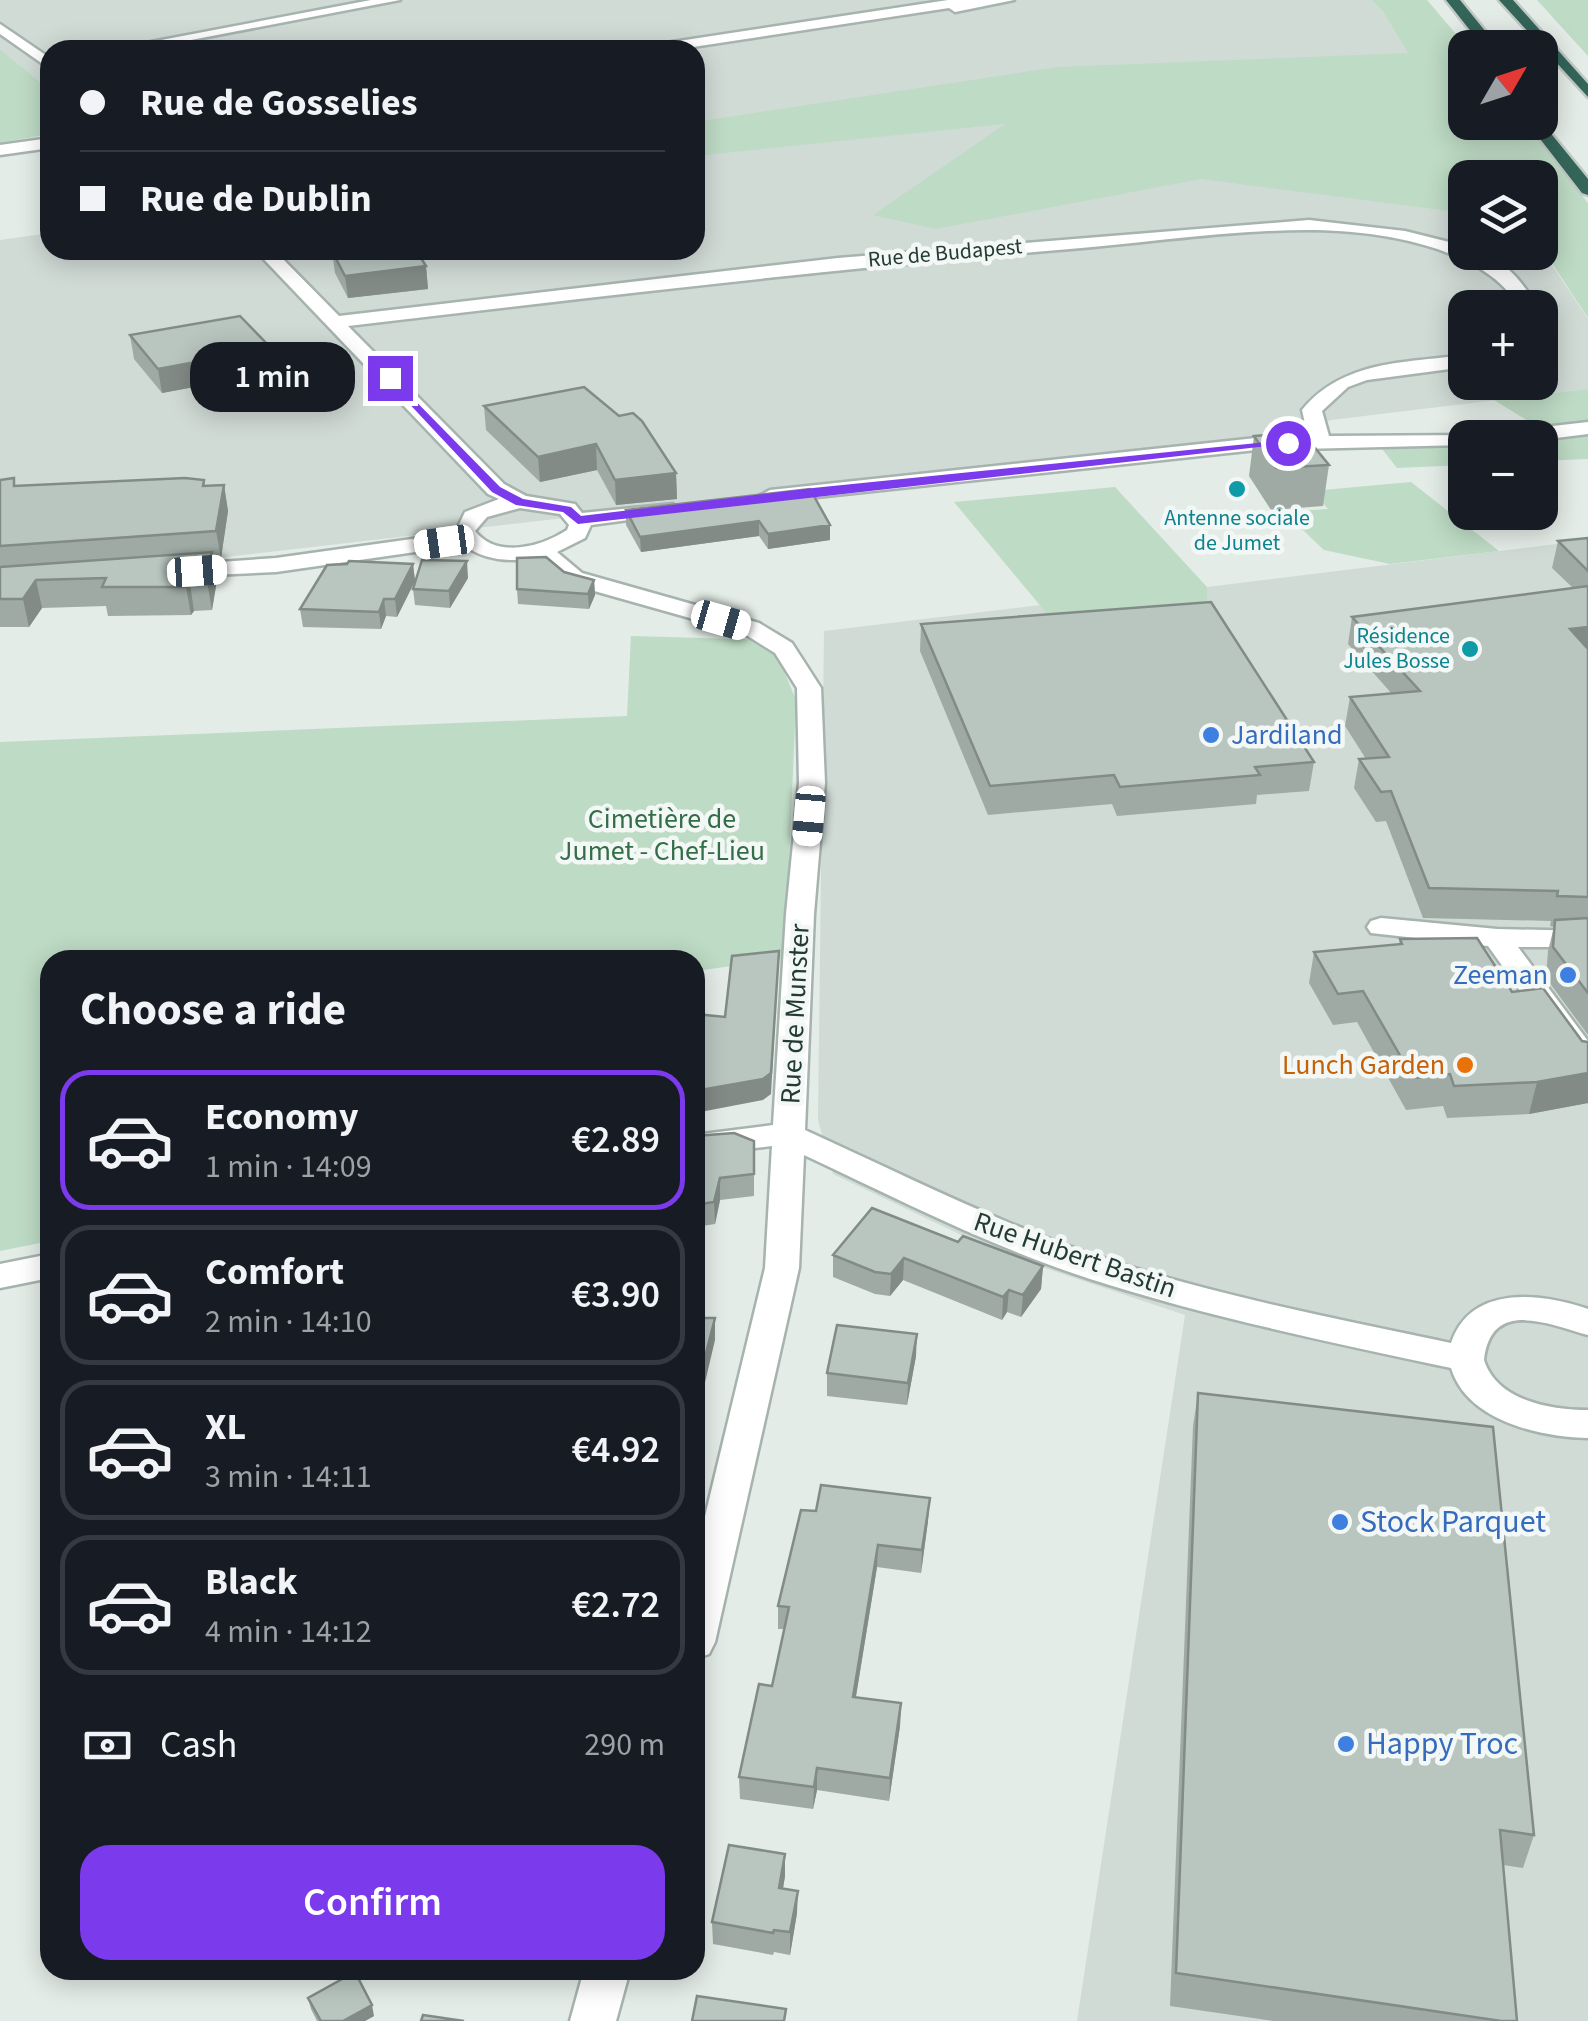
<!DOCTYPE html>
<meta charset="utf-8">
<style>
:root{--surface:#171b24;--page:#20242c;--text:#f1f3f6;--muted:#9ea1a6;--line:#363941;--accent:#7c3aed}
body{margin:0;font-family:"Source Sans 3",sans-serif;background:var(--page);color:var(--text);height:100vh;display:flex;flex-direction:column;font-size:38px;white-space:nowrap}
*{box-sizing:border-box;margin:0}
p{font-size:32px;color:var(--muted)}
.icon{flex:none;width:55px;height:55px;fill:none;stroke:currentColor;stroke-width:2;stroke-linecap:round;stroke-linejoin:round}
.map{position:relative;flex:1;overflow:hidden}
.details{position:absolute;left:40px;top:950px;width:665px;height:1030px;display:flex;flex-direction:column;background:var(--surface);border-radius:30px;box-shadow:0 5px 25px #0003}
.details>*{flex:none}
.banner{position:absolute;left:40px;top:40px;width:665px;height:220px;border-radius:30px;box-shadow:0 5px 25px #0003;display:grid;align-content:center;height:220px;padding:0 40px;background:var(--surface)}
.needle{width:65px;rotate:51deg}
.fabs{position:absolute;left:1448px;top:30px;display:grid;gap:20px}
.fabs a{display:grid;place-items:center;width:110px;height:110px;border-radius:20px;background:var(--surface);box-shadow:0 5px 25px #0003;font-size:50px}
.end{position:absolute;width:45px;height:45px;margin:-22px;border:12px solid #7c3aed;background:#fff;box-shadow:0 0 0 5px #fff}
.from{border-radius:50%}
.bubble{position:absolute;height:70px;border-radius:30px;background:var(--surface);box-shadow:0 5px 25px #0003;font-size:32px;font-weight:600;line-height:70px;text-align:center}
.car{position:absolute;width:30px;height:60px;margin:-30px -15px;border-radius:12px;box-shadow:0 0 8px 2px #0007;background:linear-gradient(#fff 24%,#345 0 40%,#fff 0 76%,#345 0 86%,#fff 0)}
.banner b{display:flex;align-items:center;gap:35px;height:95px;font-size:38px}
.banner b+b{border-top:2px solid var(--line)}
.banner i{width:25px;height:25px;background:var(--text)}
ul{padding:0;list-style:none}
li{display:flex;align-items:center;gap:30px;height:140px;margin:0 20px 15px;padding:0 20px;border:5px solid var(--line);border-radius:30px}
li div{flex:1}
li b{display:block;font-size:38px}
li em{font-style:normal;font-weight:600}
li.selected{border-color:var(--accent)}
li>.icon{width:90px;height:90px;stroke-width:1.5}
h2{padding:0 40px;font-size:45px;line-height:120px}
.pay{display:flex;align-items:center;gap:25px;height:110px;padding:0 40px;font-size:38px}
.pay p{margin-inline-start:auto}
.primary-button{display:flex;gap:20px;margin-top:auto;padding:20px 40px}
.primary-button a{flex:1;height:115px;border-radius:30px;background:var(--accent);color:#fff;font-size:40px;font-weight:600;line-height:115px;text-align:center}
.map>svg:first-child{display:block}
.built{fill:#d1dbd6;fill-rule:evenodd}
.green{fill:#bedbc5}
.lines{fill:none;stroke-linecap:round;stroke-linejoin:round}
.pedestrian-casing{stroke:#a6b3ae;stroke-width:5}
.minor-casing{stroke:#a6b3ae;stroke-width:5}
.motorway-casing{stroke:#c2c8c6;stroke-width:5}
.pedestrian{fill:#fff;fill-rule:evenodd}
.minor{fill:#fff;fill-rule:evenodd}
.motorway{fill:#336558;fill-rule:evenodd}
.wall{fill:#9faaa5}
.shaded-wall{fill:#828b86}
.building{fill:#b9c6c0;stroke:#828b86;stroke-width:2.5}
.route{fill:#7c3aed}
.culture-dot{fill:#0f9aa8;stroke:#f3f8f6;stroke-width:4}
.shop-dot{fill:#3f7fe0;stroke:#f3f8f6;stroke-width:4}
.food-dot{fill:#e8710a;stroke:#f3f8f6;stroke-width:4}
.labels{text-anchor:middle;dominant-baseline:central;stroke-width:9;stroke-linejoin:round;paint-order:stroke}
.far-street-label{font-size:22px;fill:#243b34;stroke:#f3f8f6}
.far-culture-label{font-size:22px;fill:#0d838f;stroke:#f3f8f6}
.shop-label{font-size:28px;fill:#366cbe;stroke:#f3f8f6;text-anchor:start}
.park-label{font-size:28px;fill:#326e47;stroke:#f3f8f6}
.street-label{font-size:28px;fill:#243b34;stroke:#f3f8f6}
.food-label{font-size:28px;fill:#c56008;stroke:#f3f8f6;text-anchor:end}
.near-shop-label{font-size:32px;fill:#366cbe;stroke:#f3f8f6;text-anchor:start}
</style>
<div class="map">
<svg width="1588" height="2021" viewBox="0 0 1588 2021">
<rect width="100%" height="100%" fill="#e3ece7"/>
<path class="built" d="M0 0H1371L1384 13 1494 177 1465 178V252H1540V247L1588 319V389L1331 420 1293 434 0 583V240L50 233V250H695V50H50V90L0 49ZM1465 308H1540V382H1465Z
M1588 540V2021H1077L1185 1315 997 1252 833 1174 818 1120 824 631 1041 605 1063 633 1207 617V587Z"/>
<path class="green" d="M1371 0H1427L1467 47 1465 122 1526 123 1588 203V318L1540 245V178H1465V213L1201 179 936 229 873 215 1005 124 695 156V122L1058 67 1408 53 1384 13Z
M1537 0H1588V56Z
M0 49 50 90V134L0 143Z
M1588 389V459L1540 461V438H1465V465L1397 468 1376 441 1546 432 1494 400Z
M1411 482 1499 551 1390 564 1324 550 1284 512 1328 509 1312 491Z
M1115 487 1207 587V618L1063 633 954 502Z
M631 636 771 640 796 700 785 959 695 971V960H50V1241L0 1251V742L627 716Z"/>
<g class="lines">
<g class="pedestrian-casing">
<path id="pedestrian" d="M1381 918 1497 929 1588 931V945L1580 947H1518L1588 1041V1073L1577 1070 1488 946 1371 933 1367 927 1371 921Z"/>
</g>
<g class="minor-casing">
<path id="minor" d="M371 0H400L139 50H109Z
M948 0H1014L955 12 949 8 673 50H639L646 46Z
M0 24 50 58V69L0 34Z
M50 138V148L0 155V145Z
M1309 220 1405 231 1457 244 1465 248V252C1500 252 1522 280 1538 308H1520C1484 245 1375 230 1308 230 1229 230 1138 244 1058 250 821 270 585 298 348 326L504 484 526 496 575 504 582 513 673 504 676 509 673 514 591 525 585 538 557 552 582 573 759 623 792 643 821 688 825 783 814 914 805 1130C906 1176 1006 1227 1112 1261 1223 1297 1338 1319 1451 1343 1471 1284 1541 1293 1588 1309V1335C1548 1324 1491 1298 1484 1360 1497 1401 1551 1410 1588 1410V1438C1540 1437 1467 1421 1451 1368 1330 1342 1208 1317 1090 1279 991 1247 898 1199 804 1155L799 1268 715 1642 709 1654 695 1659V1558L765 1268 772 1146 695 1155V1135L773 1125 786 914 799 783 797 688 775 653 743 633 566 583 537 558C510 562 485 561 464 545L276 572 170 577 167 572 170 567 178 565 276 558 455 533 465 512 499 499 488 494 255 250H274L339 316 838 258ZM520 508 560 514 569 525 567 530C541 547 497 559 475 531L487 517Z
M1465 355V367L1367 380 1348 387 1322 411 1329 436 1472 435 1474 438H1465V445L1256 450 770 502 759 496 770 490 1256 438 1308 437 1302 410C1343 360 1405 363 1465 355Z
M1588 422V434L1540 440 1490 438 1500 432Z
M50 1254V1278L0 1288V1264Z
M584 1970H630L616 2021H570Z"/>
</g>
<g class="motorway-casing">
<path id="motorway" d="M1446 0H1460L1499 48H1484Z
M1499 0H1513L1588 84V97Z
M1540 120 1588 179V195L1582 193 1527 122Z"/>
</g>
<use href="#pedestrian" class="pedestrian"/>
<use href="#minor" class="minor"/>
<use href="#motorway" class="motorway"/>
</g>
<path class="wall" d="M332 251 426 266 428 289 348 298 335 273Z
M130 335 271 348 275 372 162 393 134 359Z
M484 406 676 473 677 499 616 505 597 470 540 482 486 430Z
M1254 436 1329 465 1323 506 1271 510 1249 476Z
M14 478 15 486 204 480 205 486 224 485 228 511 221 558 213 559 217 580 212 610 194 611 191 615 108 616 106 606 42 608 29 627H0V480Z
M626 510 830 525V540L768 549 759 536 641 552 626 525Z
M1588 538V1035L1546 978 1548 951 1554 927 1550 926 1551 921 1423 918 1386 821 1376 822 1354 788 1359 759H1366L1345 726 1350 697 1392 694 1348 644 1352 617 1573 588 1552 568 1558 541Z
M413 564 415 581 397 617 386 616 381 629 303 627 300 609Z
M564 572 594 580 595 595 589 609 518 604 517 589Z
M468 578 450 608 415 605 413 589Z
M921 624 1314 762 1309 791 1257 795 1256 804 1117 816 1112 804 988 815 920 651Z
M1400 939 1512 992 1582 1041 1588 1042V1103L1529 1114 1447 1118 1443 1106 1406 1110 1357 1022 1333 1025 1309 983 1314 952 1399 944Z
M695 1136 754 1141V1196L720 1200 715 1224 695 1227Z
M958 1242 1043 1266 1041 1289 1021 1317 1007 1312 1002 1320 903 1280 890 1296 875 1294 833 1277V1255Z
M916 1356 907 1405 827 1396V1373Z
M1198 1393 1534 1835 1523 1868 1503 1865 1517 2021H1273L1170 2006 1193 1426Z
M816 1511 928 1521 921 1573 877 1567 856 1697 901 1703 900 1726 889 1801 817 1790 813 1809 740 1799 739 1777 772 1686 784 1629H778V1606Z
M785 1854V1876L783 1889 797 1913 790 1955 774 1952 773 1955 713 1944 712 1922Z
M308 1998 374 2016 365 2021H317L311 2009Z"/>
<path class="shaded-wall" d="M426 266 428 289 348 298 345 276Z
M271 348 275 372 162 393 158 369Z
M596 444 597 470 540 482 538 457Z
M676 473 677 499 616 505 615 480Z
M224 485 228 511 221 558 216 531Z
M759 521V536L641 552 640 537Z
M830 525V540L768 549V534Z
M212 552 217 580 212 610 207 582Z
M467 561 468 578 450 608 449 591Z
M413 564 415 581 397 617 395 599Z
M36 580 42 608 29 627 23 599Z
M594 580 595 595 589 609 588 594Z
M190 583 194 611 191 615 186 587Z
M384 599 386 616 381 629 379 612Z
M1588 627V654L1570 629Z
M779 951 771 1094 763 1100 695 1113V1091Z
M1588 1073V1103L1529 1114 1537 1082Z
M720 1178V1200L715 1224 714 1202Z
M904 1258 903 1280 890 1296 891 1274Z
M1043 1266 1041 1289 1021 1317 1023 1295Z
M1009 1290 1007 1312 1002 1320 1003 1297Z
M715 1318V1340L699 1408 695 1409V1386Z
M917 1334 916 1356 907 1405 908 1383Z
M930 1498 928 1521 921 1573 922 1550Z
M878 1545 877 1567 852 1720 853 1697Z
M901 1703 900 1726 889 1801 890 1778Z
M817 1768V1790L813 1809 814 1787Z
M785 1854V1876L779 1911V1888Z
M798 1891 797 1913 790 1955V1932Z
M372 2005 374 2016 365 2021H343Z"/>
<path class="building" d="M333 250H416L426 266 345 276 332 251Z
M240 316 271 348 158 369 130 335Z
M584 387 619 416 633 413 642 421 676 473 615 480 596 444 538 457 484 406Z
M1302 432 1329 465 1276 468 1254 436Z
M14 478V486L185 478 204 480 203 486 224 485 216 531 0 546V480Z
M810 489 830 525 768 534 759 521 640 537 626 510Z
M1588 538V571L1558 541Z
M212 552 207 582 190 583 186 587H102L106 578 36 580 23 599H0V567Z
M546 557 564 572 594 580 588 594 517 589V558Z
M422 560 467 561 449 591 413 589Z
M349 561 413 564 395 599H384L379 612 300 609 327 565 347 564Z
M1588 586V627L1570 629 1588 649V897L1557 896 1558 891 1429 888 1391 791 1381 792 1359 759 1389 757 1350 697 1420 691 1352 617Z
M1211 602 1314 762 1255 767 1260 775 1120 787 1114 775 990 786 921 624Z
M1588 918V993L1553 947 1555 920Z
M1477 938 1512 992 1543 988 1582 1041 1588 1042V1073L1537 1082 1454 1086 1450 1074 1413 1078 1363 991 1338 994 1314 952 1402 944 1400 939Z
M779 951 771 1073 763 1079 695 1091V1014L725 1017 732 956Z
M734 1133 754 1141V1174L720 1178 714 1202 695 1205V1136Z
M872 1208 958 1242 963 1236 1043 1266 1023 1295 1009 1290 1003 1297 904 1258 891 1274 875 1272 833 1255Z
M695 1318H715L698 1385 695 1386Z
M837 1325 917 1334 908 1383 827 1373Z
M1198 1393 1493 1427 1534 1835 1500 1830 1517 2021H1501L1176 1973Z
M821 1485 930 1498 922 1550 878 1545 853 1697 901 1703 890 1778 817 1768 814 1787 739 1777 759 1684 772 1686 789 1607 778 1606 801 1510 816 1511Z
M729 1845 785 1854 779 1888 798 1891 790 1932 774 1930 773 1933 712 1922Z
M355 1972 372 2005 343 2021H321L308 1998Z
M697 1996 786 2009 784 2021H692Z
M423 2015 464 2021H421Z"/>
<path class="route" d="M390 375 500 487 523 499 571 507 581 516 813 488 1288 440 1294 443 578 524 563 512 516 505 492 492 387 380Z"/>
<g class="culture-dot">
<circle cx="1237" cy="489" r="10"/>
<circle cx="1470" cy="649" r="10"/>
</g>
<g class="shop-dot">
<circle cx="1211" cy="735" r="10"/>
<circle cx="1568" cy="975" r="10"/>
<circle cx="1340" cy="1522" r="10"/>
<circle cx="1346" cy="1744" r="10"/>
</g>
<circle class="food-dot" cx="1465" cy="1065" r="10"/>
<g class="labels">
<g class="far-street-label">
<text transform="translate(945 253) rotate(-5)">Rue de Budapest</text>
</g>
<g class="far-culture-label">
<text x="1237" y="518">Antenne sociale<tspan x="1237" dy="25">de Jumet</tspan></text>
<text x="1450" y="636" text-anchor="end">Résidence<tspan x="1450" dy="25">Jules Bosse</tspan></text>
</g>
<g class="shop-label">
<text x="1231" y="735">Jardiland</text>
<text x="1548" y="975" text-anchor="end">Zeeman</text>
</g>
<g class="park-label">
<text x="662" y="819">Cimetière de<tspan x="662" dy="32">Jumet - Chef-Lieu</tspan></text>
</g>
<g class="street-label">
<text transform="translate(795 1014) rotate(-87)">Rue de Munster</text>
<text transform="translate(1075 1255) rotate(19)">Rue Hubert Bastin</text>
</g>
<g class="food-label">
<text x="1445" y="1065">Lunch Garden</text>
</g>
<g class="near-shop-label">
<text x="1360" y="1522">Stock Parquet</text>
<text x="1366" y="1744">Happy Troc</text>
</g>
</g>
</svg>
<div class="fabs">
<a><svg class="needle" viewBox="-14 -14 28 28"><path d="M0-13l5 13h-10z" fill="#e53935"/><path d="M0 13l5-13h-10z" fill="#9ea1a6"/></svg></a>
<a><svg class="icon" aria-label="layers" viewBox="0 0 24 24"><path d="M12 4l9 5-9 5-9-5zM3 14l9 5 9-5"/></svg></a>
<a>+</a>
<a>−</a>
</div>
<i class="end from" style="left:1288px;top:443px"></i>
<i class="end" style="left:390px;top:378px"></i>
<div class="bubble" style="left:190px;top:342px;width:165px">1 min</div>
<i class="car" style="left:444px;top:542px;rotate:262deg"></i>
<i class="car" style="left:197px;top:571px;rotate:86deg"></i>
<i class="car" style="left:721px;top:620px;rotate:106deg"></i>
<i class="car" style="left:809px;top:816px;rotate:185deg"></i>
<div class="banner">
<b><i class="from"></i>Rue de Gosselies</b>
<b><i></i>Rue de Dublin</b>
</div>
<section class="details">
<h2>Choose a ride</h2>
<ul>
<li class="selected"><svg class="icon" aria-label="car" viewBox="0 0 24 24"><path d="M5 17H2v-5l4-1 3-4h7l3 4 3 1v5h-3M9 17h6M6 11h13"/><circle cx="7" cy="17" r="2"/><circle cx="17" cy="17" r="2"/></svg><div><b>Economy</b><p>1 min · 14:09</p></div><em>€2.89</em></li>
<li><svg class="icon" aria-label="car" viewBox="0 0 24 24"><path d="M5 17H2v-5l4-1 3-4h7l3 4 3 1v5h-3M9 17h6M6 11h13"/><circle cx="7" cy="17" r="2"/><circle cx="17" cy="17" r="2"/></svg><div><b>Comfort</b><p>2 min · 14:10</p></div><em>€3.90</em></li>
<li><svg class="icon" aria-label="car" viewBox="0 0 24 24"><path d="M5 17H2v-5l4-1 3-4h7l3 4 3 1v5h-3M9 17h6M6 11h13"/><circle cx="7" cy="17" r="2"/><circle cx="17" cy="17" r="2"/></svg><div><b>XL</b><p>3 min · 14:11</p></div><em>€4.92</em></li>
<li><svg class="icon" aria-label="car" viewBox="0 0 24 24"><path d="M5 17H2v-5l4-1 3-4h7l3 4 3 1v5h-3M9 17h6M6 11h13"/><circle cx="7" cy="17" r="2"/><circle cx="17" cy="17" r="2"/></svg><div><b>Black</b><p>4 min · 14:12</p></div><em>€2.72</em></li>
</ul>
<div class="pay"><svg class="icon" aria-label="cash" viewBox="0 0 24 24"><path d="M3 7h18v10H3z"/><circle cx="12" cy="12" r="2"/></svg>Cash<p>290 m</p></div>
<div class="primary-button"><a>Confirm</a></div>
</section>
</div>
